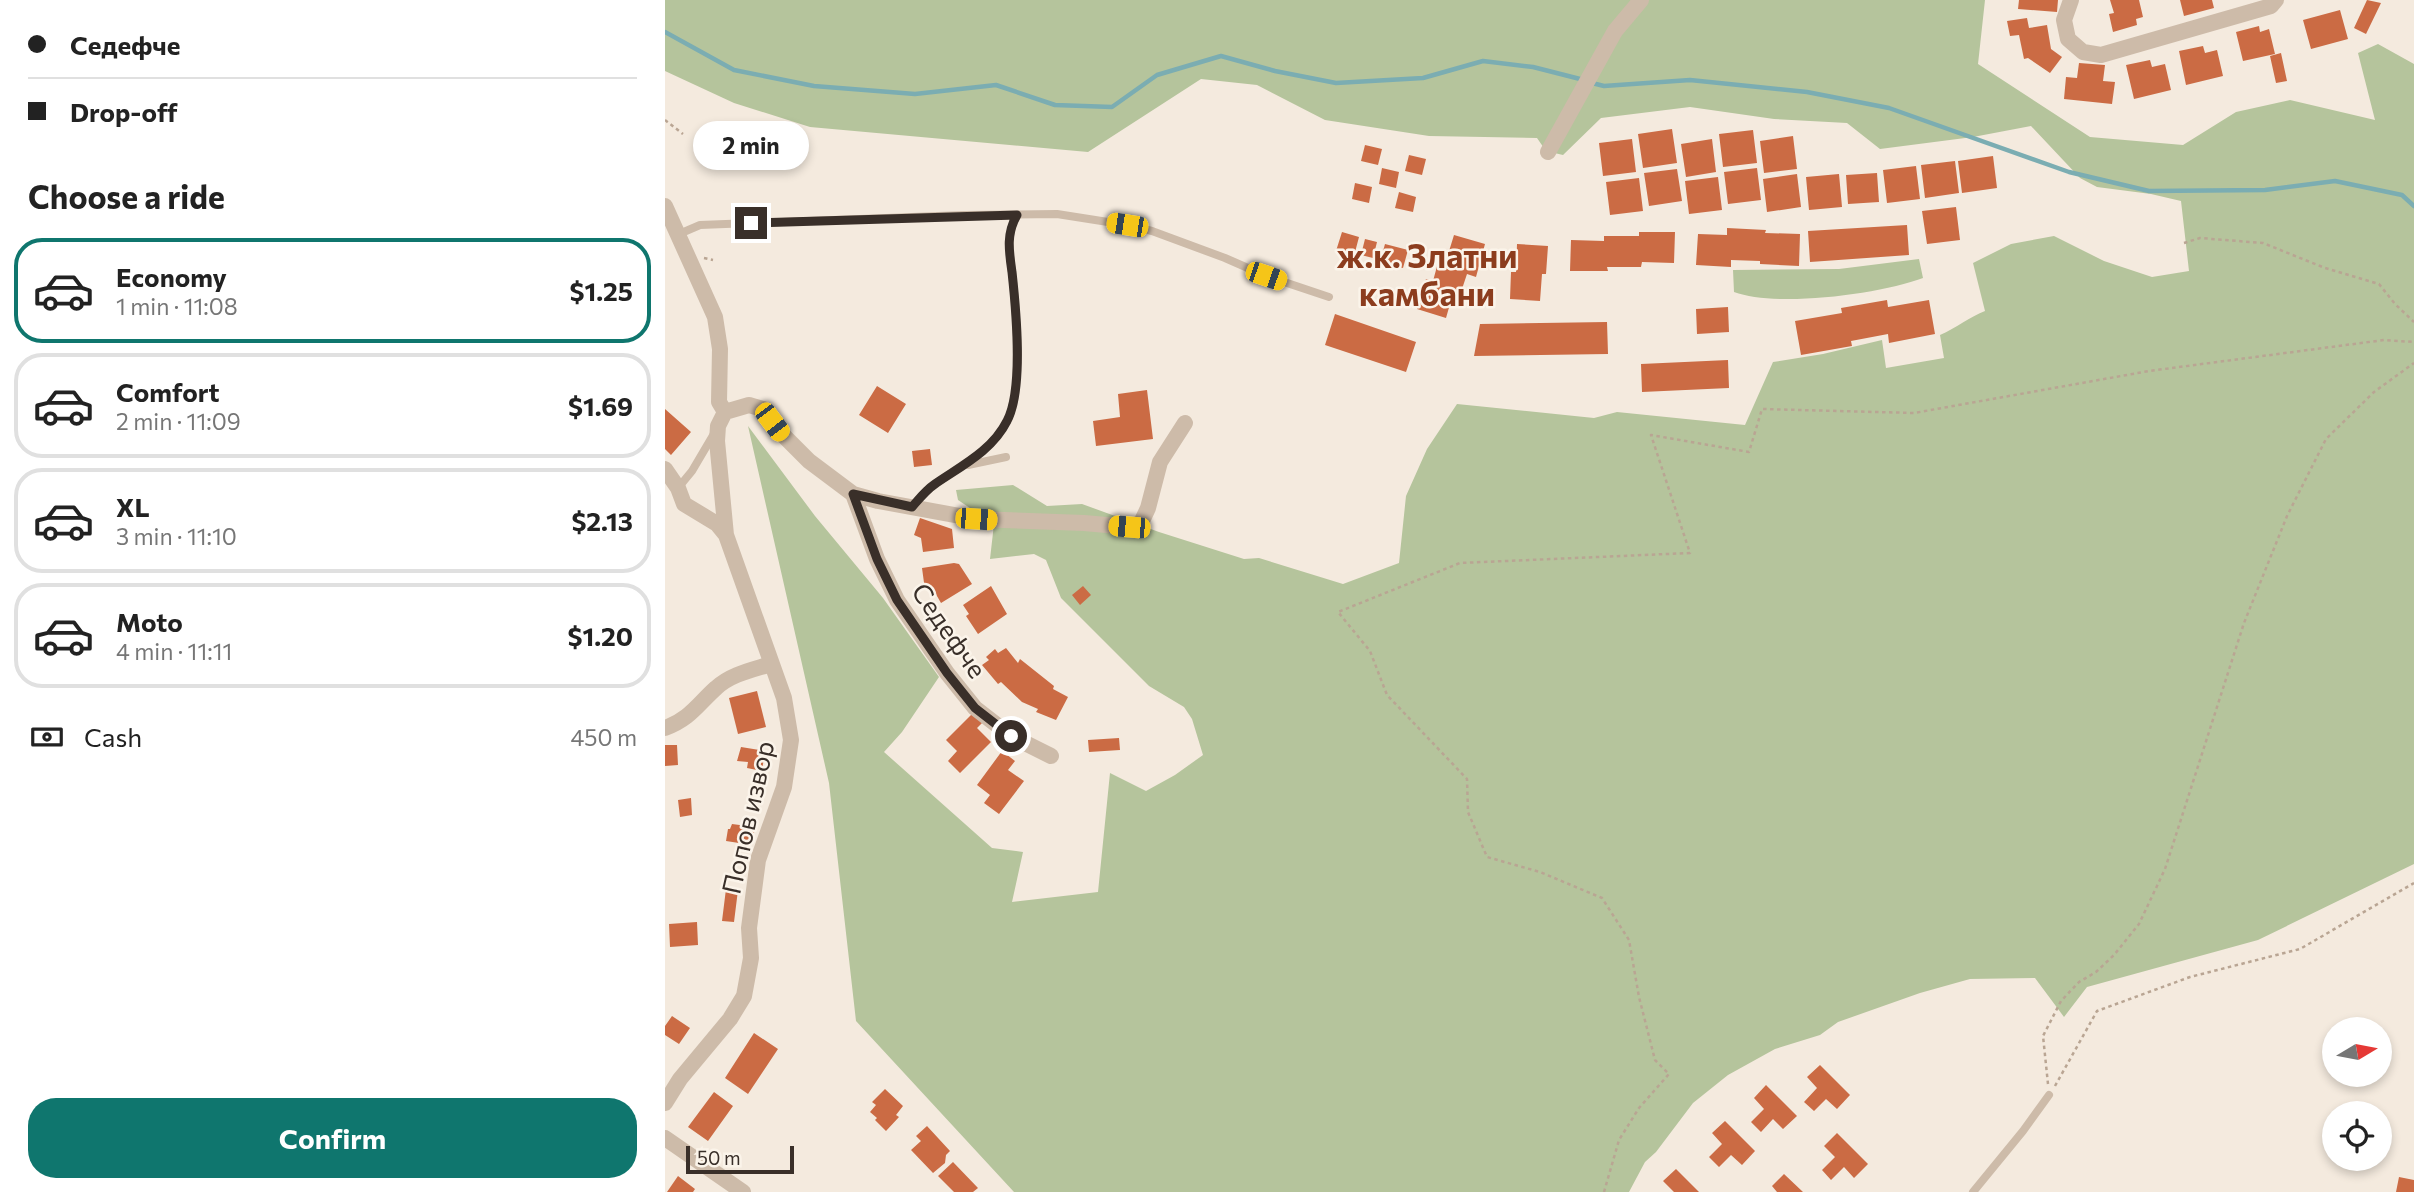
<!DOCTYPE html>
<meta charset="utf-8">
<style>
:root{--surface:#fff;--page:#f6f6f6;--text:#222;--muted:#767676;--line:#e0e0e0;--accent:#0f766e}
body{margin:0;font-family:Commissioner,sans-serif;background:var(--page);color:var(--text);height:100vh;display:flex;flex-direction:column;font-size:26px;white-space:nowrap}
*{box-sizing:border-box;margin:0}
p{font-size:23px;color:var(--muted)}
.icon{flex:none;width:38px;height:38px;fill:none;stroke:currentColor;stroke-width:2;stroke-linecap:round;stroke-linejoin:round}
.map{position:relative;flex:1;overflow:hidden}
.sheet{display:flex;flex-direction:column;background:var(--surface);width:665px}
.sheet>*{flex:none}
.banner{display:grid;align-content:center;height:154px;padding:0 28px;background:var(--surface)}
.needle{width:46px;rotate:80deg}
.fabs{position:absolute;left:1657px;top:1017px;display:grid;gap:14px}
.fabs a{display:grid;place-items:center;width:70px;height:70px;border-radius:50%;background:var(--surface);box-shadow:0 4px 10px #0003;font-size:35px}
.scale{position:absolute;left:21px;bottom:18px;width:108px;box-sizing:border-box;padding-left:7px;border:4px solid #392f29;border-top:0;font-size:19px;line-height:24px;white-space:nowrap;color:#392f29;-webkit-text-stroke:5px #fbf4ea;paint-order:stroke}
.end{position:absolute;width:32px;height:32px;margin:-16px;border:9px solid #392f29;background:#fff;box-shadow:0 0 0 4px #fff}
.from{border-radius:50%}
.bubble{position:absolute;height:49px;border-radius:24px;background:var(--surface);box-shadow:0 4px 10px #0003;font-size:23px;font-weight:700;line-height:49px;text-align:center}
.car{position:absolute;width:21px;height:42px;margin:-21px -10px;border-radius:9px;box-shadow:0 0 5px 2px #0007;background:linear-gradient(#f5c518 24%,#345 0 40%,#f5c518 0 76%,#345 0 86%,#f5c518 0)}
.banner b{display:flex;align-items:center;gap:24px;height:66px;font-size:26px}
.banner b+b{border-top:2px solid var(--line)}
.banner i{width:18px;height:18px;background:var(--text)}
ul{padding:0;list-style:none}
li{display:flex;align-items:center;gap:21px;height:105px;margin:0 14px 10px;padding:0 14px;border:4px solid var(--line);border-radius:28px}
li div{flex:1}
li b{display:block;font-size:26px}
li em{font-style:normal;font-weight:700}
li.selected{border-color:var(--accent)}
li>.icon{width:63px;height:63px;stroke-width:1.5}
h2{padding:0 28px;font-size:32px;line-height:84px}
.pay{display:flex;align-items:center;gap:18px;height:77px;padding:0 28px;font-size:26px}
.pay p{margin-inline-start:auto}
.button{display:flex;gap:14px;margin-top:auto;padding:14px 28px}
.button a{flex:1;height:80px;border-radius:28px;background:var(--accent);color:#fff;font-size:28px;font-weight:700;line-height:80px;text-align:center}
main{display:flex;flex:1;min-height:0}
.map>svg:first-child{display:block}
.green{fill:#b5c49c}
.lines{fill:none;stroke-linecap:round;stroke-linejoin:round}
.stream{stroke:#7badb2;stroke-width:4.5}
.building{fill:#cb6b44}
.path{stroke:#b9a593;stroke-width:2.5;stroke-dasharray:3.5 3.5;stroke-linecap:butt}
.service{stroke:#cdbba9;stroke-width:8}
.minor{stroke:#cdbba9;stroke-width:16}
.route{stroke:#392f29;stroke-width:9}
.labels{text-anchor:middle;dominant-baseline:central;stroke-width:5;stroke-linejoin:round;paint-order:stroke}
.street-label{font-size:26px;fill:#392f29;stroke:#fbf4ea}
.district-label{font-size:33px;font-weight:bold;fill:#8c3d1e;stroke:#fbf4ea}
</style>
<main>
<section class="sheet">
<div class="banner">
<b><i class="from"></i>Седефче</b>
<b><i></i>Drop-off</b>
</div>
<h2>Choose a ride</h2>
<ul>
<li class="selected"><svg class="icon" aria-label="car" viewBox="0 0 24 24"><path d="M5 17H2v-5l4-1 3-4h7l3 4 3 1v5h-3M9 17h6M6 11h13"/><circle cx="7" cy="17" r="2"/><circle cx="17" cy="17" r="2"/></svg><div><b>Economy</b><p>1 min · 11:08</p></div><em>$1.25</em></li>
<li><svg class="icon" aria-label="car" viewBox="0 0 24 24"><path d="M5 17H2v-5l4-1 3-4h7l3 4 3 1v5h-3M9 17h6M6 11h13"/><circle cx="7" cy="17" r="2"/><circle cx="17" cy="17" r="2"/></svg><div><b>Comfort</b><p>2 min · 11:09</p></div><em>$1.69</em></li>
<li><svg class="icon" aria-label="car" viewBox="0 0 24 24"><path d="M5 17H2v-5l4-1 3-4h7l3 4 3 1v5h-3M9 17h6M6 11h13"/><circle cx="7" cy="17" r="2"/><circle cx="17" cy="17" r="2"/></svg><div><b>XL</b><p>3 min · 11:10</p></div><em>$2.13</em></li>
<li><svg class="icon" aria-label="car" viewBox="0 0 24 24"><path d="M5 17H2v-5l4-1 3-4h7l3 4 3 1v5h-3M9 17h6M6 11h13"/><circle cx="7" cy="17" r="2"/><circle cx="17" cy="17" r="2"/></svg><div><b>Moto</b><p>4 min · 11:11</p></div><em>$1.20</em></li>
</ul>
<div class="pay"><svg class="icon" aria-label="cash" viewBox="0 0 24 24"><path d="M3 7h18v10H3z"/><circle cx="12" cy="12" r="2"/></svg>Cash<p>450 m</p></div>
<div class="button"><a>Confirm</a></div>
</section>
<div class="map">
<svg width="1749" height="1192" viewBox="0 0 1749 1192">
<rect width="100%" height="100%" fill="#f4eade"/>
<path class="green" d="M0 0H1320L1313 64 1425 137 1518 145 1571 112 1625 100 1710 120 1693 53 1713 44 1749 64V864L1593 940 1422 987 1399 1017 1370 978 1305 979 1255 993 1173 1022 1155 1035 1110 1049 1063 1075 1028 1103 991 1152 980 1162 964 1192H349L191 1021 164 783 83 426 150 516 218 598 274 677 237 732 219 752 327 848 358 852 347 902 433 892 445 773 481 791 510 775 538 755 527 719 519 707 484 686 396 598 381 560 369 554 325 559 329 524 293 500 291 490 348 485 382 506 417 504 494 532 579 559 594 558 678 584 734 563 741 496 762 449 792 404 929 418 952 412 1080 425 1108 362 1158 354 1217 340 1221 368 1279 358 1275 335C1291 328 1306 316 1320 311L1308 263 1346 244 1389 236 1439 261 1487 277 1524 271 1516 201 1486 194 1432 187 1415 178 1366 126 1308 137 1215 149 1182 123 1109 119 1025 107 936 118 898 155 881 151 872 138 764 136 660 120 592 85 536 79 423 152 145 127 69 103 0 71Z
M1254 259 1258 278C1215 294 1112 308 1069 292L1068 270 1174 269Z"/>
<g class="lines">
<path class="stream" d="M0 32 69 70 149 86 250 94 331 85 390 105 447 107 492 75 556 56 610 71 671 83 758 78 818 61 868 67 919 80
M927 83 939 86 1025 80 1142 92 1224 108 1404 172 1484 191 1600 190 1670 181 1737 195 1749 206"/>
</g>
<path class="building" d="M1354 0H1393L1392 12 1353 9Z
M1445 0H1474L1478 17 1471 19 1472 25 1448 32 1444 14 1449 13Z
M1515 0H1547L1549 8 1519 16Z
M1702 0 1716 3 1701 34 1689 28Z
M1675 10 1683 39 1646 49 1638 20Z
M1362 18 1364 28 1382 25 1386 49 1397 57 1385 73 1363 58 1359 59 1354 35 1345 36 1342 21Z
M1594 26 1595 32 1604 29 1610 54 1578 61 1571 32Z
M1538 46 1540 53 1552 50 1558 76 1521 85 1514 51Z
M1616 53 1622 81 1611 83 1605 56Z
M1485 60 1487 67 1500 64 1506 90 1469 99 1461 65Z
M1414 63 1440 65 1438 81 1450 82 1447 104 1399 99 1401 77 1412 78Z
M1007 129 1012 163 978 168 973 134Z
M1088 130 1092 163 1058 167 1054 134Z
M1128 136 1132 169 1099 173 1095 141Z
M967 139 971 172 938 176 934 143Z
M1047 139 1051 172 1021 177 1016 144Z
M700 145 717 149 713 165 696 161Z
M744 155 761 159 757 175 740 171Z
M1328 156 1332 188 1297 193 1293 161Z
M1290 161 1294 193 1260 198 1256 165Z
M1251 166 1255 199 1222 203 1218 170Z
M717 168 734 172 731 188 714 184Z
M1092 168 1096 200 1063 204 1059 172Z
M1012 169 1017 201 984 206 979 173Z
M1212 173 1214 202 1183 204 1181 175Z
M1132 174 1136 207 1102 212 1098 179Z
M1174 174 1177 207 1144 210 1141 177Z
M1053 177 1057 210 1024 214 1020 181Z
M974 178 978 211 945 215 941 182Z
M690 183 707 187 704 203 687 199Z
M734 192 751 197 748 212 730 208Z
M1291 207 1295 240 1262 244 1257 211Z
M1242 225 1244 255 1145 262 1143 231Z
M1062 228 1101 230 1100 233 1135 234 1134 266 1095 264V261L1066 260V267L1031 265 1033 234 1062 235Z
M677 232 694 237 689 256 671 251Z
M974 232H1010L1009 263 977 262 976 267H942L943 271H905L906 240 939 241V236H974Z
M789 235 820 244 811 277 802 274 796 292 789 290 781 318 752 309 761 279 768 281 774 259 781 261Z
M700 239 712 242 708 258 696 255Z
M720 244 743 250 738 268 715 262Z
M852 244 883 246 881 274H877L875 301 845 299 846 272H851Z
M1222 300 1223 307 1264 300 1270 334 1224 343 1223 334 1186 341 1187 346 1136 355 1130 321 1177 313 1176 308Z
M1063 307 1064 332 1032 334 1031 309Z
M670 314 751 342 741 372 660 345Z
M942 322 943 354 809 356 815 324Z
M1063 360 1064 388 977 392 976 364Z
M212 386 241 404 223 433 194 415Z
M482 390 488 439 431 446 428 421 455 417 453 394Z
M0 409 26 432 6 455 0 449Z
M265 449 267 465 249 467 247 451Z
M255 518 287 529 289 548 258 552 256 538 249 535Z
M289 563 294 564 307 584 276 603 268 589 260 590 257 568Z
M326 586 342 614 313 634 301 616 304 614 298 605Z
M418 586 426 595 415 605 407 595Z
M341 648 353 663 355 659 389 686 388 689 403 697 391 720 371 712 373 709 357 702 336 682 333 684 317 665 324 660 321 657 330 649 333 653Z
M92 691 101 727 73 734 64 698Z
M309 712 318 722 312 728 326 742 295 773 283 761 292 751 281 740Z
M454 738 455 750 424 752 423 740Z
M0 745H12L13 765 0 766Z
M76 747 100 751 97 771 82 768 83 762 72 761Z
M337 751 350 761 343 770 359 781 334 814 319 803 325 795 312 785Z
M26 798 27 815 15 817 13 800Z
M67 824 90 827 87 845 61 841 63 829H65Z
M61 889 73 890 69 922 57 921Z
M32 922 33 945 5 947 4 924Z
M7 1016 25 1028 14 1044 0 1035V1026Z
M89 1033 113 1049 83 1094 60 1078Z
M1155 1065 1185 1095 1172 1109 1161 1099 1149 1111 1139 1102 1152 1088 1142 1077Z
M1101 1085 1132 1116 1118 1129 1108 1119 1096 1132 1086 1122 1099 1109 1089 1098Z
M220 1089 238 1106 231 1115 234 1117 221 1131 210 1120 212 1118 205 1112 211 1105 207 1102Z
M49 1092 68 1106 43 1141 23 1127Z
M1060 1121 1090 1151 1077 1165 1066 1155 1054 1167 1044 1157 1057 1144 1047 1133Z
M262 1126 285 1151 281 1155 280 1163 268 1173 246 1150 256 1141 251 1136Z
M1172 1133 1203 1164 1189 1178 1179 1167 1166 1180 1157 1170 1170 1157 1159 1146Z
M288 1162 313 1188 308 1192H289L273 1176Z
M1011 1169 1034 1192H1009L998 1181Z
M1119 1174 1138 1192H1112L1107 1186Z
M13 1176 30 1189 28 1192H2Z
M1734 1177 1749 1180V1192H1731Z"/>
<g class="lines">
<path class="path" d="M0 120 18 134
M1519 243 1535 238 1598 243 1660 268 1714 284 1730 304 1749 322
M39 258 48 260
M1383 1084 1378 1036 1396 1001 1414 982 1431 972 1449 955 1474 924 1500 869 1579 623 1622 516 1661 439 1709 392 1749 363
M1390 1086 1432 1011 1525 977 1635 949 1749 883
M939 1192 954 1140 974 1108 1004 1074 990 1060 974 997 964 940 937 898 875 872 822 857 803 812 802 779 722 695 705 651 673 612 795 563 1025 553 986 435 1084 452 1097 409 1249 413 1484 371 1719 340 1749 342"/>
<path class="service" d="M14 234 35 225 299 215 392 214 462 225 487 231 560 258 601 276 664 297
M303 465 341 457
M13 488 27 471 50 432
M247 507C254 499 261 490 270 484 296 466 327 451 342 421 359 389 351 309 347 272 344 251 341 234 352 215
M1308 1192 1358 1131 1384 1095"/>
<path class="minor" d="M1406 0 1399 20 1403 39 1418 52 1436 55 1606 6 1611 0
M883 152 950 31 976 0
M0 206 50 317 55 349 54 402 60 412
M0 469 13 488 19 504 52 524 61 535 119 698 126 740 119 787 93 860 84 928 86 958 79 996 65 1019 15 1079 0 1103
M188 494 212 559 232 600 282 673 310 708 346 736 386 756
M61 535 52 441 53 426 60 412 84 405 98 409 117 434 144 461 188 494 213 501 311 519 419 523 464 527 476 523 483 508 495 462 520 423
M0 728C25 719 33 704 51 688 66 674 87 670 106 664
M0 1138 78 1192"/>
</g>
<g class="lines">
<path class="route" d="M86 223 352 215C341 234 344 251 347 272 351 309 359 389 342 421 327 451 296 466 270 484 261 490 254 499 247 507L188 494 212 559 232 600 282 673 310 708 346 736"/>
</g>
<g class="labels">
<g class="street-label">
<text transform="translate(285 630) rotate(55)">Седефче</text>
<text transform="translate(82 817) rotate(-77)">Попов извор</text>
</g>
<g class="district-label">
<text x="762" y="254">ж.к. Златни<tspan x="762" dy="38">камбани</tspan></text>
</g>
</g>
</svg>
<div class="fabs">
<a><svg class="needle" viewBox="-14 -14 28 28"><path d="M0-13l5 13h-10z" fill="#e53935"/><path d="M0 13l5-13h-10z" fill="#767676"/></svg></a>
<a><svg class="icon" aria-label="locate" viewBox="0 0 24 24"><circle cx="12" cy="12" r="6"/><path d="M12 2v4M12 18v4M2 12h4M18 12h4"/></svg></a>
</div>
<div class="scale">50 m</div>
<i class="end from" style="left:346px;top:736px"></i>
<i class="end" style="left:86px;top:223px"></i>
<div class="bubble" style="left:28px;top:121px;width:116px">2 min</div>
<i class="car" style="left:462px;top:225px;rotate:279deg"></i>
<i class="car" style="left:601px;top:276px;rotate:109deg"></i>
<i class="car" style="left:107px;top:422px;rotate:143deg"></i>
<i class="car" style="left:311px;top:519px;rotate:94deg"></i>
<i class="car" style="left:464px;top:527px;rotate:275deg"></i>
</div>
</main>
